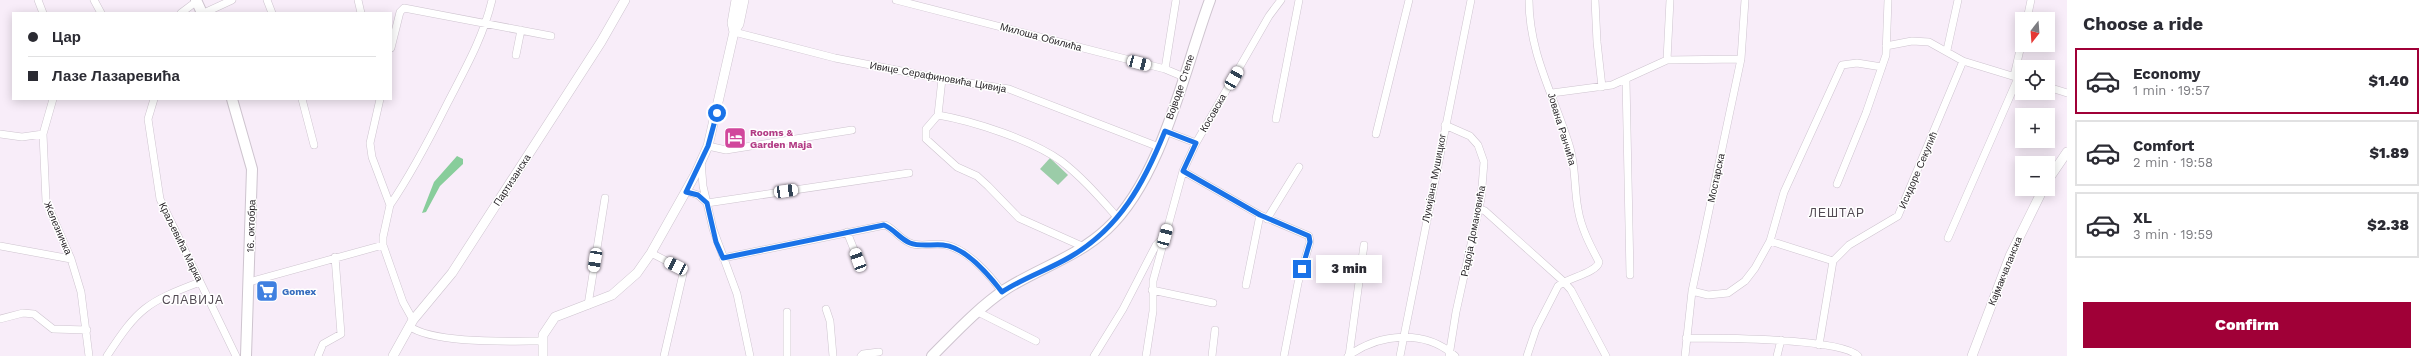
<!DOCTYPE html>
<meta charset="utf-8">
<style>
:root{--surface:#fff;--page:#f7f7f7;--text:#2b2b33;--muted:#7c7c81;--line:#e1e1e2;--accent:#a00037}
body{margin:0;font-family:"Work Sans",sans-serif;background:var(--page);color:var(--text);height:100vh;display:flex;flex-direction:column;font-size:15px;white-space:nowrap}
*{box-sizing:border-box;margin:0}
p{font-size:13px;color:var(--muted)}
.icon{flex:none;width:22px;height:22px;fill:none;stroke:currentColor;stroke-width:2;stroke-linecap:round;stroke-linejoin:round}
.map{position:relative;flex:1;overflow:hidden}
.details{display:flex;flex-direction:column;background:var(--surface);width:360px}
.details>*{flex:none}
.hud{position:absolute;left:12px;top:12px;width:380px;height:88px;border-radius:0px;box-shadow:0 2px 10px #0003;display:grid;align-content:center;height:88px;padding:0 16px;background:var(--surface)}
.needle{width:26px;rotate:197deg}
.tools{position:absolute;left:2015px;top:12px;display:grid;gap:8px}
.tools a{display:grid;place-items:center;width:40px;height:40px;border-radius:0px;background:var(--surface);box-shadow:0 2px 10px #0003;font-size:20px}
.end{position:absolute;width:18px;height:18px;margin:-9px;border:5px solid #1a73e8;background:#fff;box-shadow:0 0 0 2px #fff}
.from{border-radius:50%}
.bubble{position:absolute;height:28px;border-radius:0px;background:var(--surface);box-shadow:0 2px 10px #0003;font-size:13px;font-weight:800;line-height:28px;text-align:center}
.car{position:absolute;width:12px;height:24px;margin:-12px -6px;border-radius:5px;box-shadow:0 0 3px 1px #0007;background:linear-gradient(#fff 24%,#345 0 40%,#fff 0 76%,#345 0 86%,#fff 0)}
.hud b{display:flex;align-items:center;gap:14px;height:38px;font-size:15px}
.hud b+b{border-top:1px solid var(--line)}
.hud i{width:10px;height:10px;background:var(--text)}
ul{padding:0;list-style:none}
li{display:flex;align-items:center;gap:12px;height:66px;margin:0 8px 6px;padding:0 8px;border:2px solid var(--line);border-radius:0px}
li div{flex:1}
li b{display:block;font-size:15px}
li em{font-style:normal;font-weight:800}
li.on{border-color:var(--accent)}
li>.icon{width:36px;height:36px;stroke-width:1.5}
h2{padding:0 16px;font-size:18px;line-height:48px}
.primary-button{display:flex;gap:8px;margin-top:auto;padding:8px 16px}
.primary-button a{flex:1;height:46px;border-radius:0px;background:var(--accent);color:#fff;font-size:16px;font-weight:800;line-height:46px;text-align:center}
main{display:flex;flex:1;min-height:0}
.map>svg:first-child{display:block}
.green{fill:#9bcca8}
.forest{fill:#88cd9b}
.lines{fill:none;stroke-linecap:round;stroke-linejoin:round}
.minor-casing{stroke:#cec4cf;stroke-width:8}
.tertiary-casing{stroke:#cec4cf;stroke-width:10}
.secondary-casing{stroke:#cec4cf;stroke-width:12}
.minor{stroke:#fff;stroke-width:7}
.tertiary{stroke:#fff;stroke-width:9}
.secondary{stroke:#fff;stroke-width:10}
.route{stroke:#1a73e8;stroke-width:5}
.labels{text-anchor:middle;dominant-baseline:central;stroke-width:3;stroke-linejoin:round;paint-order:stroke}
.street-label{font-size:10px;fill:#231f23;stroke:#fff}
.hotel-label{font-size:10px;font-weight:bold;fill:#b23c85;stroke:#fff;text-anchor:start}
.shop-label{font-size:10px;font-weight:bold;fill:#366cbe;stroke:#fff;text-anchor:start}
.quarter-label{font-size:12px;letter-spacing:1px;fill:#524953;stroke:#fff}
</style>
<main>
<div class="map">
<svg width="2067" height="356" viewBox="0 0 2067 356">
<rect width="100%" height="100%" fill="#f8edf9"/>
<path class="green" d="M1050 158 1068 175 1058 185 1040 169Z"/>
<path class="forest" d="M457 156 463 159V164L440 186 426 212 422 213 434 182Z"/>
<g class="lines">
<g class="minor-casing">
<path id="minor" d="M38 0 43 13
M94 0 101 13
M267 0 272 13
M358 0 361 13
M896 0 1165 69 1184 77
M1595 0 1597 42 1602 87
M181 13 197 1
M204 13 232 0
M2027 19 2031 0
M734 32 835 58 942 79 1009 89 1159 147
M1886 46 1912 41 1929 42 1963 61 2022 79
M391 48 400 12 404 8 551 36
M1947 50 1958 0
M516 55 521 30
M1667 60 1670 0
M1165 69 1176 0
M2014 76 2022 41
M942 79 938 115 926 129V139L957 167 977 176 988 186 1019 218 1084 247
M1626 80 1630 275
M2048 87 2067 93
M1552 93 1612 85 1667 60 1741 59
M53 99 43 134 46 201 71 259 81 292 89 356
M154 99 148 119 160 199 236 356
M302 99 314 145
M380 99 370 143 372 157 390 205 383 237V245
M938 115C973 121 1032 140 1061 161 1082 177 1100 198 1118 218
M1276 119 1299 0
M1445 125 1470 136 1478 145 1484 162 1481 199 1456 312 1449 356
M1165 131 1196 143
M0 134 22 137 43 134
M1376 134 1409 0
M708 146 726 150 852 130
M701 161 703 186 713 229 737 294 750 356
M1183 171 1260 215 1309 236 1310 242 1298 283 1284 356
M1837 184 1866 113 1886 55 1888 0
M686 191 698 195 707 203
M707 203 909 173
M390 205C412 173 430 138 447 104 465 69 483 38 492 0
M1478 208 1485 211 1563 281 1571 290 1606 356
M1267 219 1299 167
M847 232 861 267
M1948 238 2018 78
M1770 241 1833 261
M0 246 71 259
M651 253 680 268 683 274 664 356
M723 258 885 225C894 229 900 239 910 243 921 248 934 242 946 245 968 250 990 275 1002 292
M249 282 383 245 403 302 413 320
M1246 285 1260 215
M1152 290 1213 303
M1692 291 1708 295 1728 293 1745 281 1755 268 1770 241 1784 192 1842 65 1857 63 1882 67
M588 305 605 198
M826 309 830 321 833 356
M978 312 1036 341
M0 319 23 313 34 314 53 329 87 330
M409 326C433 344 511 341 542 341
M1686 338C1715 338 1841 338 1858 356
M1819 345 1833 261 1849 245 1898 216 1963 61
M107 356C138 308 147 302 200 282
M318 356 323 344 341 334 335 257
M787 356V312
M861 356 863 354 879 352
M1094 356 1123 309 1156 245 1165 236
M1146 356 1153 311V281L1183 171 1196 143 1269 16 1281 0
M1212 356 1215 330
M1348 356C1380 333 1425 329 1455 356
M1349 356 1364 245
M1400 356 1471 0
M1527 356 1536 329 1558 286C1567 278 1597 273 1599 262 1590 245 1581 228 1578 209 1574 188 1576 168 1570 148 1555 97 1529 55 1529 0
M1685 356 1692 291 1741 59 1745 0
M1777 356 1781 340"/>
</g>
<g class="tertiary-casing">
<path id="tertiary" d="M734 32 732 23 736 0
M2048 180 2067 152
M393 356 413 320 452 273 601 42 625 0
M543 356V335L555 317 612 295 637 273 651 253 695 175 708 146 734 32 739 24 744 0
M1972 356 2010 256 2043 189"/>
</g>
<g class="secondary-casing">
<path id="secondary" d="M196 0 202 13
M232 99 252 169 246 356
M932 356C955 333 979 307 1006 289 1039 268 1077 257 1107 229 1162 178 1184 70 1210 0"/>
</g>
<use href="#minor" class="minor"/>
<use href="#tertiary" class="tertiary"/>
<use href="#secondary" class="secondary"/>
</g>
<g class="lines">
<path class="route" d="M717 113 708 146 686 192 698 195 707 203 716 242 723 258 884 225C894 229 900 239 910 243 920 247 932 244 943 245 966 247 989 275 1002 292 1023 278 1048 270 1070 257 1120 228 1144 183 1165 131L1196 143 1183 171 1260 215 1309 236 1310 242 1302 269"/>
</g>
<defs>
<g id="hotel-square" transform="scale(1.15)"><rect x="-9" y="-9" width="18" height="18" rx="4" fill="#d1479c" stroke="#fff"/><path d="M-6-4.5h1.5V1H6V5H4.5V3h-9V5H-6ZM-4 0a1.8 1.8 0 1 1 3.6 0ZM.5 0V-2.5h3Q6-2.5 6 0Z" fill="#fff"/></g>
<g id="supermarket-square" transform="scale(1.15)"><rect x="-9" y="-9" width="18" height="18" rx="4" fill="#3f7fe0" stroke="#fff"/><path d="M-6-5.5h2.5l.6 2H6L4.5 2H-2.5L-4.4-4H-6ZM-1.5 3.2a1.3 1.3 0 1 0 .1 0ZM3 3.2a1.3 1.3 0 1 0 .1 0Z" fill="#fff"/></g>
</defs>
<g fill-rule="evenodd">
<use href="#hotel-square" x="735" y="138"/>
<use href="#supermarket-square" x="267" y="291"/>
</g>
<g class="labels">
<g class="street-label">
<text transform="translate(1041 37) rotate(15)">Милоша Обилића</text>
<text transform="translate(938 77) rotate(10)">Ивице Серафиновића Цивија</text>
<text transform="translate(1180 87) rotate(-71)">Војводе Степе</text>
<text transform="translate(1213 113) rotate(-60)">Косовска</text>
<text transform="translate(1562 129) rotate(73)">Јована Ранчића</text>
<text transform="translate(1918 170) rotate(-67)">Исидоре Секулић</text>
<text transform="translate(1434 178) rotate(-79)">Лукијана Мушицког</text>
<text transform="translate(1716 178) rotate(-78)">Мостарска</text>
<text transform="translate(512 180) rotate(-57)">Партизанска</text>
<text transform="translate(251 226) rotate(-88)">16. октобра</text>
<text transform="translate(58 228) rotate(67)">Железничка</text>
<text transform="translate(1473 231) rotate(-79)">Радоја Домановића</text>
<text transform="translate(181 242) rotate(64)">Краљевића Марка</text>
<text transform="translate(2005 271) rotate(-68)">Кајмакчаланска</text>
</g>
<g class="hotel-label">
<text x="750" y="132">Rooms &amp;<tspan x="750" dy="12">Garden Maja</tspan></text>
</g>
<g class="shop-label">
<text x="282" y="291">Gomex</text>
</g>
<g class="quarter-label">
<text x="1837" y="213">ЛЕШТАР</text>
<text x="193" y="300">СЛАВИЈА</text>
</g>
</g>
</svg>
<div class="tools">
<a><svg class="needle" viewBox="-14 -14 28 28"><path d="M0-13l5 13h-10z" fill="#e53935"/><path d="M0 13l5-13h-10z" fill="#7c7c81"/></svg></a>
<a><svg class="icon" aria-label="locate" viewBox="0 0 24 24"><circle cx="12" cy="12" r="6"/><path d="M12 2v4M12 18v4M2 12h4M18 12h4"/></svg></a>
<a>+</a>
<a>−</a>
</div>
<i class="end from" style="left:717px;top:113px"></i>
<i class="end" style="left:1302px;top:269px"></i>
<div class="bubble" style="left:1316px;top:255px;width:66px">3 min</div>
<i class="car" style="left:1139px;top:63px;rotate:105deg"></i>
<i class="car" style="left:1234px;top:78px;rotate:30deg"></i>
<i class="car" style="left:786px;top:191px;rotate:82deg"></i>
<i class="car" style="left:1165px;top:236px;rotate:15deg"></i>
<i class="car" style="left:595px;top:260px;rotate:189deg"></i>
<i class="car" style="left:858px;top:260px;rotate:340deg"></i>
<i class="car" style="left:676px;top:266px;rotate:297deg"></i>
<div class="hud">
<b><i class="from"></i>Цар</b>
<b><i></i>Лазе Лазаревића</b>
</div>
</div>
<section class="details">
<h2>Choose a ride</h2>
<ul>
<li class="on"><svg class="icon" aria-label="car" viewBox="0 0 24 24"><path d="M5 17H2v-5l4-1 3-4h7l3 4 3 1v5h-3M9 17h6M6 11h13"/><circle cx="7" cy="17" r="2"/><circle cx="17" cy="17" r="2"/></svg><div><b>Economy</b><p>1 min · 19:57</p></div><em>$1.40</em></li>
<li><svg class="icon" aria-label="car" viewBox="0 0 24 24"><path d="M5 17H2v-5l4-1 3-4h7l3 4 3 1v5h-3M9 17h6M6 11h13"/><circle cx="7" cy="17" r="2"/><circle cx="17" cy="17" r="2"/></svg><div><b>Comfort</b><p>2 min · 19:58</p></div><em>$1.89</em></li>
<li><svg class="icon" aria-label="car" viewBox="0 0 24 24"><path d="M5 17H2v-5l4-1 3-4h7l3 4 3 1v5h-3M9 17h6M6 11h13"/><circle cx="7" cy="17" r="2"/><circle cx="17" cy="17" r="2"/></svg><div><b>XL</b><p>3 min · 19:59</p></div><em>$2.38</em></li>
</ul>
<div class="primary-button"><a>Confirm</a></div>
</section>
</main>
